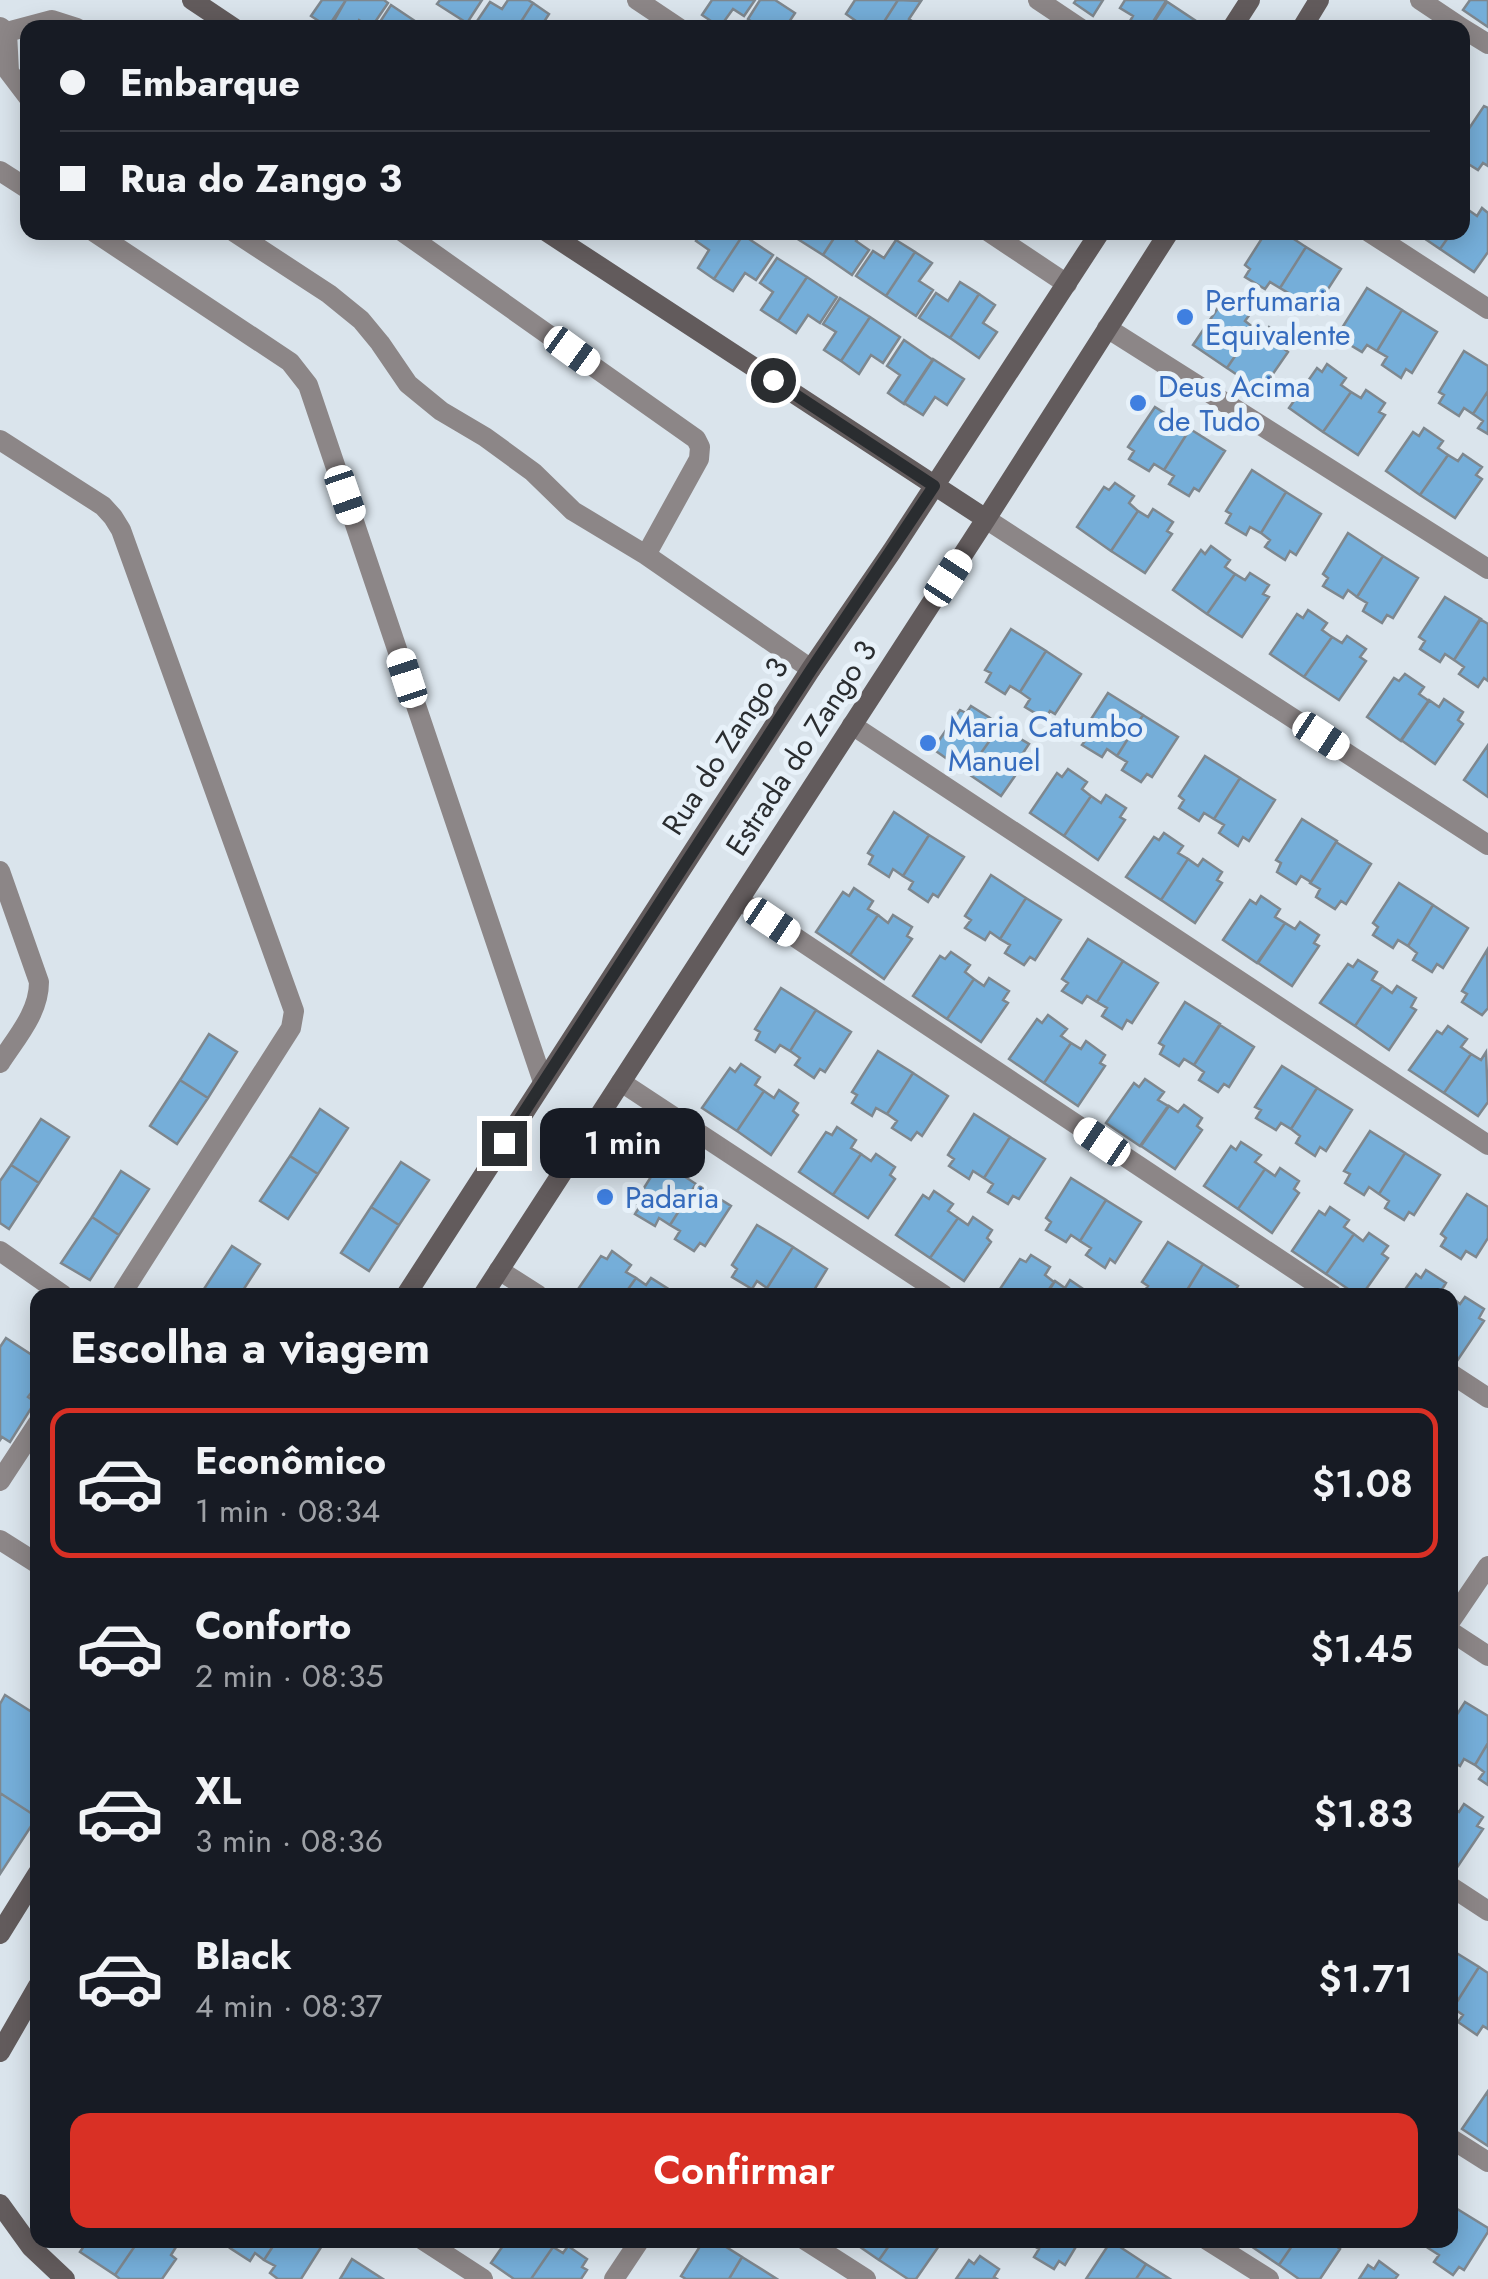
<!DOCTYPE html>
<html lang="pt">
<meta charset="utf-8">
<style>
:root{--surface:#171b24;--page:#242831;--text:#f1f3f6;--muted:#9ea1a6;--line:#363941;--accent:#d93025}
body{margin:0;font-family:Jost,sans-serif;background:var(--page);color:var(--text);height:100vh;display:flex;flex-direction:column;font-size:38px;white-space:nowrap}
*{box-sizing:border-box;margin:0}
p{font-size:32px;color:var(--muted)}
.icon{flex:none;width:55px;height:55px;fill:none;stroke:currentColor;stroke-width:2;stroke-linecap:round;stroke-linejoin:round}
.map{position:relative;flex:1;overflow:hidden}
.drawer{position:absolute;left:30px;top:1288px;width:1428px;height:960px;display:flex;flex-direction:column;background:var(--surface);border-radius:20px;box-shadow:0 5px 25px #0003}
.drawer>*{flex:none}
.banner{position:absolute;left:20px;top:20px;width:1450px;height:220px;border-radius:20px;box-shadow:0 5px 25px #0003;display:grid;align-content:center;height:220px;padding:0 40px;background:var(--surface)}
.end{position:absolute;width:45px;height:45px;margin:-22px;border:12px solid #2a2d30;background:#fff;box-shadow:0 0 0 5px #fff}
.from{border-radius:50%}
.bubble{position:absolute;height:70px;border-radius:20px;background:var(--surface);box-shadow:0 5px 25px #0003;font-size:32px;font-weight:600;line-height:70px;text-align:center}
.car{position:absolute;width:30px;height:60px;margin:-30px -15px;border-radius:12px;box-shadow:0 0 8px 2px #0007;background:linear-gradient(#fff 24%,#345 0 40%,#fff 0 76%,#345 0 86%,#fff 0)}
.banner b{display:flex;align-items:center;gap:35px;height:95px;font-size:38px}
.banner b+b{border-top:2px solid var(--line)}
.banner i{width:25px;height:25px;background:var(--text)}
ul{padding:0;list-style:none}
li{display:flex;align-items:center;gap:30px;height:150px;margin:0 20px 15px;padding:0 20px;border:5px solid transparent;border-radius:20px}
li div{flex:1}
li b{display:block;font-size:38px}
li em{font-style:normal;font-weight:600}
li.on{border-color:var(--accent)}
li>.icon{width:90px;height:90px;stroke-width:1.5}
h2{padding:0 40px;font-size:45px;line-height:120px}
.primary-button{display:flex;gap:20px;margin-top:auto;padding:20px 40px}
.primary-button a{flex:1;height:115px;border-radius:20px;background:var(--accent);color:#fff;font-size:40px;font-weight:600;line-height:115px;text-align:center}
.map>svg:first-child{display:block}
.building{fill:#75aed9;stroke:#7e878e;stroke-width:2.5}
.lines{fill:none;stroke-linecap:round;stroke-linejoin:round}
.street{stroke:#8c8687;stroke-width:20}
.secondary{stroke:#625b5c;stroke-width:20}
.route{stroke:#2a2d30;stroke-width:12}
.shop-dot{fill:#3f7fe0;stroke:#e7f1f9;stroke-width:4}
.labels{text-anchor:middle;dominant-baseline:central;stroke-width:10;stroke-linejoin:round;paint-order:stroke}
.shop-label{font-size:30px;fill:#366cbe;stroke:#e7f1f9;text-anchor:start}
.street-label{font-size:30px;fill:#2a2d30;stroke:#e7f1f9}
</style>
<div class="map">
<svg width="1488" height="2279" viewBox="0 0 1488 2279">
<rect width="100%" height="100%" fill="#dae4ec"/>
<path class="building" d="M322 0H346L328 27 311 16Z
M346 0H384L388 3 371 28 359 20 355 28H330Z
M440 0H482L467 23 437 4Z
M508 0H528L533 3 517 28 473 27 490 2 502 9Z
M712 0H755L744 16 733 9 720 27 702 15Z
M760 0H775L795 13 785 28H760L748 19Z
M855 0H898L880 28H866L846 14Z
M898 0 921 1 909 19 922 28H880Z
M1076 0H1103L1093 16 1074 3Z
M1125 0H1164L1167 2 1150 28H1126L1133 16 1120 8Z
M1470 0H1488V27L1463 10Z
M1166 1 1196 21 1192 28H1149Z
M533 3 549 14 540 28H517Z
M391 5 421 25 419 28H376Z
M1484 106 1488 108V166L1483 163 1478 170 1462 160V139Z
M1482 208 1488 213V252L1474 272 1440 249 1452 232H1462V217L1467 209 1477 216Z
M702 232H739L743 235 714 279 698 268 709 250 696 241Z
M795 232H838L823 255 793 236Z
M838 232H862L856 241 869 250 852 275 823 255Z
M1266 232H1283L1306 247 1280 288 1270 282 1265 289 1245 277 1250 269 1245 265Z
M1415 232H1452L1440 249Z
M743 235 773 255 756 280 745 273 733 291 714 279Z
M896 240 915 252 886 296 856 276 873 251 884 258Z
M1306 247 1341 269 1315 309 1310 306 1305 314 1285 302 1290 294 1280 288Z
M915 252 932 263 919 281 933 290 916 316 886 296Z
M777 258 807 277 778 321 761 310 773 292 760 283Z
M807 277 837 297 820 323 808 315 796 333 778 321Z
M960 282 979 294 950 338 919 318 936 293 948 301Z
M1367 288 1402 310 1377 351 1367 345 1362 352 1342 340 1347 332 1342 328Z
M979 294 995 305 983 323 997 332 979 358 950 338Z
M840 298 870 317 841 361 824 350 836 332 823 324Z
M1230 301 1250 314 1245 321 1254 328 1227 368 1193 345 1220 305 1225 308Z
M1402 310 1437 332 1412 373 1406 369 1401 378 1382 365 1387 357 1377 351Z
M870 317 900 337 883 363 871 355 859 374 841 361Z
M1269 327 1289 340 1283 348 1288 352 1261 391 1227 368 1254 328 1264 335Z
M904 340 933 360 904 404 888 393 900 375 887 366Z
M1464 351 1488 366V391L1473 414 1464 408 1459 416 1439 403 1444 395 1439 392Z
M933 359 964 379 947 405 935 397 923 415 904 403Z
M1327 364 1346 378 1341 385 1351 392 1323 432 1289 408 1317 368 1322 372Z
M1366 390 1385 403 1379 412 1385 415 1358 455 1323 432 1351 392 1361 398Z
M1488 391V434L1478 428 1483 421 1473 414Z
M1155 407 1190 429 1164 470 1154 464 1149 471 1129 459 1134 451 1128 447Z
M1424 428 1443 441 1438 448 1448 455 1420 495 1386 471 1413 432 1419 436Z
M1190 429 1225 451 1199 491 1194 488 1189 496 1169 484 1174 476 1164 470Z
M1463 454 1482 467 1476 475 1482 479 1455 518 1420 495 1448 455 1458 461Z
M1252 470 1286 492 1261 533 1250 527 1246 535 1226 523 1231 514 1226 511Z
M1115 483 1134 496 1129 503 1138 511 1111 551 1077 527 1104 487 1109 490Z
M1286 492 1321 514 1296 555 1290 551 1285 560 1265 547 1270 540 1261 533Z
M1153 509 1173 522 1167 531 1172 534 1145 573 1111 551 1138 511 1148 517Z
M1348 533 1383 556 1357 597 1348 590 1343 598 1323 586 1328 578 1323 574Z
M1211 546 1230 560 1225 567 1235 574 1207 614 1173 590 1201 550 1205 554Z
M1383 556 1418 578 1393 618 1387 615 1382 623 1363 611 1367 603 1357 597Z
M1250 573 1269 585 1263 594 1269 597 1242 637 1207 614 1235 574 1245 580Z
M1445 597 1481 619 1454 660 1445 654 1440 662 1420 649 1425 641 1419 637Z
M1308 610 1327 623 1322 630 1332 637 1304 677 1270 654 1297 614 1303 618Z
M1480 619 1488 624V681L1484 678 1478 687 1459 674 1464 667 1454 660Z
M1011 629 1046 651 1020 692 1010 686 1005 694 986 682 991 673 985 670Z
M1347 636 1366 649 1360 657 1366 661 1339 700 1304 677 1332 637 1342 643Z
M1046 651 1081 674 1055 714 1050 711 1045 719 1025 707 1030 699 1020 692Z
M1405 674 1424 687 1419 694 1429 701 1401 741 1367 717 1394 678 1399 681Z
M1108 693 1143 715 1117 756 1107 749 1102 757 1082 745 1088 737 1082 733Z
M1444 699 1463 712 1458 720 1463 724 1435 764 1401 740 1429 700 1439 707Z
M971 706 990 718 985 726 995 733 967 773 933 749 960 710 966 713Z
M1143 715 1178 737 1152 777 1147 774 1141 782 1122 770 1127 762 1117 756Z
M1009 732 1029 744 1023 753 1028 757 1001 796 967 773 995 733 1004 739Z
M1488 745V797L1464 780Z
M1205 756 1240 778 1214 819 1204 813 1199 821 1179 808 1184 800 1179 796Z
M1068 769 1087 782 1082 789 1091 796 1064 836 1030 813 1057 773 1062 777Z
M1240 778 1275 800 1249 841 1243 837 1238 846 1219 833 1224 825 1214 819Z
M1106 795 1126 808 1120 817 1125 820 1098 860 1064 836 1091 796 1101 803Z
M894 812 929 835 903 876 893 869 889 877 869 864 873 856 868 853Z
M1302 819 1337 841 1311 882 1301 876 1296 884 1277 872 1281 863 1276 860Z
M1164 833 1183 846 1178 853 1188 859 1161 900 1126 877 1154 837 1159 840Z
M929 835 964 857 938 897 933 894 928 902 909 889 913 882 903 876Z
M1336 842 1371 864 1346 904 1341 901 1335 909 1316 897 1320 889 1310 883Z
M1188 859 1198 866 1203 859 1222 872 1217 880 1222 883 1195 923 1161 900Z
M991 875 1026 898 1000 939 990 932 985 940 965 928 971 920 965 916Z
M1399 883 1433 905 1408 946 1398 940 1393 948 1373 935 1378 927 1373 923Z
M854 888 873 901 868 909 878 915 850 955 816 932 843 892 849 896Z
M1261 896 1280 909 1275 917 1285 923 1257 963 1223 940 1250 900 1256 904Z
M1026 898 1061 920 1035 960 1030 957 1024 965 1005 953 1010 945 1000 939Z
M1433 905 1468 928 1443 968 1437 964 1432 972 1413 960 1417 953 1408 946Z
M878 915 888 923 893 915 912 927 907 936 912 939 884 979 850 955Z
M1300 922 1319 935 1314 943 1319 946 1292 986 1258 963 1285 923 1295 929Z
M1088 939 1123 961 1097 1002 1087 996 1082 1003 1062 991 1068 983 1062 979Z
M1487 950 1488 1008 1482 1015 1462 1002 1467 994 1462 991Z
M951 952 970 965 965 972 974 979 947 1019 913 996 940 956 945 959Z
M1358 960 1377 972 1372 980 1382 986 1355 1026 1320 1003 1348 964 1353 967Z
M1123 961 1158 983 1132 1023 1127 1020 1122 1029 1102 1016 1107 1008 1097 1002Z
M989 978 1009 991 1003 1000 1008 1003 981 1042 947 1019 974 979 984 986Z
M1382 986 1392 993 1397 986 1416 998 1411 1007 1416 1010 1389 1050 1355 1026Z
M781 988 816 1010 790 1051 780 1045 775 1052 756 1040 760 1032 755 1029Z
M1185 1002 1220 1024 1194 1065 1184 1059 1179 1066 1160 1054 1164 1046 1159 1043Z
M816 1010 851 1032 825 1072 820 1069 814 1078 795 1065 800 1058 790 1051Z
M1048 1015 1067 1029 1061 1036 1071 1043 1044 1083 1009 1059 1037 1019 1042 1023Z
M1220 1025 1254 1047 1229 1087 1224 1084 1218 1092 1199 1080 1204 1072 1194 1065Z
M1448 1026 1467 1039 1461 1047 1471 1054 1444 1093 1409 1070 1437 1031 1442 1034Z
M209 1034 237 1052 208 1098 180 1080Z
M1086 1041 1105 1055 1100 1063 1105 1066 1078 1106 1044 1083 1071 1043 1081 1049Z
M878 1051 913 1073 887 1114 876 1108 872 1116 852 1103 857 1095 852 1092Z
M1486 1052 1488 1102 1478 1116 1444 1093 1471 1054 1481 1060Z
M741 1064 760 1077 755 1085 764 1091 737 1131 702 1108 730 1068 735 1072Z
M1282 1066 1317 1088 1291 1129 1281 1123 1276 1130 1256 1118 1261 1110 1255 1107Z
M913 1073 948 1096 922 1136 917 1132 911 1140 892 1128 897 1121 887 1114Z
M1145 1079 1164 1092 1158 1100 1168 1106 1140 1146 1106 1123 1134 1083 1139 1087Z
M180 1080 208 1098 177 1144 150 1126Z
M1317 1088 1352 1110 1326 1151 1320 1147 1315 1156 1296 1143 1300 1136 1291 1129Z
M779 1090 798 1103 793 1111 798 1115 771 1155 737 1131 764 1091 774 1098Z
M1184 1105 1202 1118 1197 1126 1202 1130 1175 1169 1141 1146 1169 1106 1178 1112Z
M320 1109 348 1128 318 1174 290 1156Z
M974 1114 1010 1137 984 1178 973 1171 969 1179 949 1166 954 1159 948 1155Z
M41 1119 69 1137 39 1183 11 1165Z
M837 1127 856 1140 851 1148 861 1154 833 1195 799 1172 826 1132 832 1135Z
M1370 1131 1405 1153 1379 1194 1369 1187 1364 1195 1345 1183 1350 1174 1344 1171Z
M1010 1137 1045 1159 1019 1199 1013 1196 1008 1204 988 1192 993 1184 984 1178Z
M1241 1142 1261 1155 1255 1162 1265 1169 1238 1209 1204 1186 1231 1146 1236 1150Z
M1405 1153 1440 1175 1414 1215 1409 1212 1404 1220 1385 1208 1389 1201 1379 1194Z
M861 1154 871 1161 876 1154 895 1167 890 1175 895 1179 868 1218 833 1195Z
M290 1156 318 1174 288 1219 260 1201Z
M661 1161 696 1184 670 1225 659 1218 655 1226 635 1214 640 1206 635 1202Z
M401 1162 429 1180 399 1225 371 1207Z
M11 1165 39 1183 9 1229 0 1223V1181Z
M1280 1168 1299 1181 1294 1189 1299 1193 1272 1233 1238 1209 1265 1169 1275 1176Z
M121 1171 149 1189 119 1235 92 1217Z
M1071 1178 1106 1200 1080 1241 1071 1235 1066 1242 1046 1230 1051 1222 1046 1218Z
M696 1184 731 1206 705 1246 700 1243 694 1251 675 1239 680 1231 670 1225Z
M934 1191 953 1204 948 1211 958 1218 930 1258 896 1235 923 1195 929 1199Z
M1467 1194 1488 1207V1238L1476 1257 1466 1251 1461 1259 1441 1246 1446 1238 1441 1234Z
M1106 1200 1141 1222 1115 1263 1110 1259 1105 1268 1086 1255 1091 1248 1080 1241Z
M371 1207 399 1225 369 1271 341 1253Z
M1330 1207 1349 1220 1344 1227 1354 1234 1326 1274 1292 1251 1319 1211 1325 1215Z
M92 1217 119 1235 90 1280 61 1263Z
M973 1217 992 1230 987 1238 991 1242 964 1281 930 1258 958 1218 968 1225Z
M757 1225 793 1247 767 1288 757 1281 752 1289 732 1277 737 1269 732 1265Z
M1369 1233 1388 1246 1382 1254 1388 1258 1362 1295H1357L1326 1274 1354 1234 1363 1241Z
M1168 1242 1203 1264 1184 1295H1145L1143 1293 1148 1286 1142 1282Z
M232 1246 260 1264 240 1295H207L202 1292Z
M793 1247 827 1269 811 1295H776L767 1288Z
M612 1251 631 1265 626 1272 636 1278 624 1295H574L601 1256 607 1259Z
M1031 1255 1050 1267 1045 1275 1054 1282 1045 1295H996L1020 1259 1026 1262Z
M1203 1264 1238 1286 1233 1295H1184Z
M1426 1270 1446 1283 1441 1291 1447 1295H1401L1416 1274 1421 1278Z
M636 1278 646 1285 651 1278 670 1290 667 1295H624Z
M1070 1280 1089 1293 1088 1295H1046L1055 1281 1065 1288Z
M1451 1297 1460 1304 1465 1297 1484 1309 1479 1318 1484 1321 1457 1361 1450 1356Z
M6 1338 38 1359V1384L28 1397 35 1402 10 1442 2 1437 0 1440V1347Z
M5 1695 38 1716 37 1817 0 1793V1704Z
M1465 1702 1488 1716V1743L1475 1765 1464 1759 1460 1766 1450 1760V1725Z
M1488 1743V1785L1479 1779 1484 1772 1475 1765Z
M0 1793 37 1817 0 1874Z
M1464 1804 1483 1817 1477 1826 1483 1829 1456 1869 1450 1865V1806L1459 1812Z
M1450 1949 1479 1967 1453 2008 1450 2006Z
M1479 1967 1488 1973V2029L1483 2026 1477 2035 1458 2022 1463 2015 1453 2008Z
M1488 2091V2146L1462 2129Z
M1454 2207 1488 2228V2232L1464 2270 1459 2267 1453 2275 1434 2262 1439 2255 1428 2248 1434 2240H1450V2214Z
M88 2240H139L115 2275 80 2252Z
M139 2240H166L176 2247 171 2255 176 2259 162 2279H120L115 2275Z
M235 2240H277L264 2260 255 2253 250 2261 230 2248Z
M277 2240H324L325 2241 301 2279H278L270 2273 275 2266 264 2260Z
M507 2240H543L553 2247 531 2279H514L491 2263Z
M704 2240H715L742 2257 729 2279H686L681 2276Z
M850 2240H893L879 2260Z
M893 2240H935L941 2243 916 2279H908L879 2260Z
M1031 2240H1080L1065 2265 1059 2261 1054 2269 1034 2257 1039 2249 1029 2243Z
M1246 2240H1296L1279 2265 1245 2242Z
M1296 2240H1338L1335 2245 1340 2249 1320 2279H1299L1279 2265Z
M1111 2241 1146 2264 1136 2279H1086Z
M568 2246 587 2259 582 2267 587 2270 581 2279H531L553 2247 563 2253Z
M980 2256 999 2269 994 2277 997 2279H956L969 2260 974 2264Z
M742 2257 777 2279H729Z
M352 2259 383 2279H340Z
M1379 2261 1398 2275 1395 2279H1359L1368 2265 1374 2269Z
M1146 2264 1170 2279H1136Z"/>
<g class="lines">
<path class="street" d="M637 0 679 28
M1038 0 1080 28
M1420 0 1462 28
M0 27 7 32 52 20 77 28
M1462 28 1488 44
M7 32 9 72 28 97
M0 171 28 189
M94 232 290 362 308 385 543 1082
M234 232 329 294 361 320 380 343 408 384 441 411 485 437 533 472 573 511 646 555 811 669
M403 232 696 439 700 447 699 459 646 555
M989 232 1067 284
M1369 232 1488 309
M1107 328 1488 569
M0 440 103 506 113 517 121 530 294 1011 291 1028 121 1295
M986 519 1488 845
M852 725 1488 1145
M0 871 39 982C39 1013 16 1038 0 1063
M739 900 1333 1295
M621 1082 944 1295
M0 1251 63 1295
M499 1270 538 1295
M1450 1373 1488 1398
M0 1481 38 1423
M0 1540 38 1564
M1450 1622 1488 1566
M1450 1631 1488 1656
M1450 1886 1488 1911
M1450 2138 1488 2162
M423 2240 483 2279
M805 2240 866 2279
M1207 2240 1269 2279
M614 2279 640 2240"/>
<path class="secondary" d="M192 0 234 28
M1232 28 1250 0
M1302 28 1319 0
M547 232 986 519
M406 1295 811 669 892 551 1100 232
M483 1295 986 519 1169 232
M0 1934 38 1873
M0 2052 38 1986
M0 2204 31 2247 65 2279"/>
</g>
<g class="lines">
<path class="route" d="M504 1143 811 670 934 486 773 380"/>
</g>
<g class="shop-dot">
<circle cx="1185" cy="317" r="10"/>
<circle cx="1138" cy="403" r="10"/>
<circle cx="928" cy="743" r="10"/>
<circle cx="605" cy="1197" r="10"/>
</g>
<g class="labels">
<g class="shop-label">
<text x="1205" y="300">Perfumaria<tspan x="1205" dy="34">Equivalente</tspan></text>
<text x="1158" y="386">Deus Acima<tspan x="1158" dy="34">de Tudo</tspan></text>
<text x="948" y="726">Maria Catumbo<tspan x="948" dy="34">Manuel</tspan></text>
<text x="625" y="1197">Padaria</text>
</g>
<g class="street-label">
<text transform="translate(725 746) rotate(-57)">Rua do Zango 3</text>
<text transform="translate(801 748) rotate(-57)">Estrada do Zango 3</text>
</g>
</g>
</svg>
<i class="end from" style="left:773px;top:380px"></i>
<i class="end" style="left:504px;top:1143px"></i>
<div class="bubble" style="left:540px;top:1108px;width:165px">1 min</div>
<i class="car" style="left:572px;top:351px;rotate:126deg"></i>
<i class="car" style="left:345px;top:495px;rotate:161deg"></i>
<i class="car" style="left:948px;top:578px;rotate:33deg"></i>
<i class="car" style="left:407px;top:678px;rotate:342deg"></i>
<i class="car" style="left:1321px;top:736px;rotate:123deg"></i>
<i class="car" style="left:772px;top:922px;rotate:124deg"></i>
<i class="car" style="left:1102px;top:1142px;rotate:304deg"></i>
<div class="banner">
<b><i class="from"></i>Embarque</b>
<b><i></i>Rua do Zango 3</b>
</div>
<section class="drawer">
<h2>Escolha a viagem</h2>
<ul>
<li class="on"><svg class="icon" aria-label="car" viewBox="0 0 24 24"><path d="M5 17H2v-5l4-1 3-4h7l3 4 3 1v5h-3M9 17h6M6 11h13"/><circle cx="7" cy="17" r="2"/><circle cx="17" cy="17" r="2"/></svg><div><b>Econômico</b><p>1 min · 08:34</p></div><em>$1.08</em></li>
<li><svg class="icon" aria-label="car" viewBox="0 0 24 24"><path d="M5 17H2v-5l4-1 3-4h7l3 4 3 1v5h-3M9 17h6M6 11h13"/><circle cx="7" cy="17" r="2"/><circle cx="17" cy="17" r="2"/></svg><div><b>Conforto</b><p>2 min · 08:35</p></div><em>$1.45</em></li>
<li><svg class="icon" aria-label="car" viewBox="0 0 24 24"><path d="M5 17H2v-5l4-1 3-4h7l3 4 3 1v5h-3M9 17h6M6 11h13"/><circle cx="7" cy="17" r="2"/><circle cx="17" cy="17" r="2"/></svg><div><b>XL</b><p>3 min · 08:36</p></div><em>$1.83</em></li>
<li><svg class="icon" aria-label="car" viewBox="0 0 24 24"><path d="M5 17H2v-5l4-1 3-4h7l3 4 3 1v5h-3M9 17h6M6 11h13"/><circle cx="7" cy="17" r="2"/><circle cx="17" cy="17" r="2"/></svg><div><b>Black</b><p>4 min · 08:37</p></div><em>$1.71</em></li>
</ul>
<div class="primary-button"><a>Confirmar</a></div>
</section>
</div>
